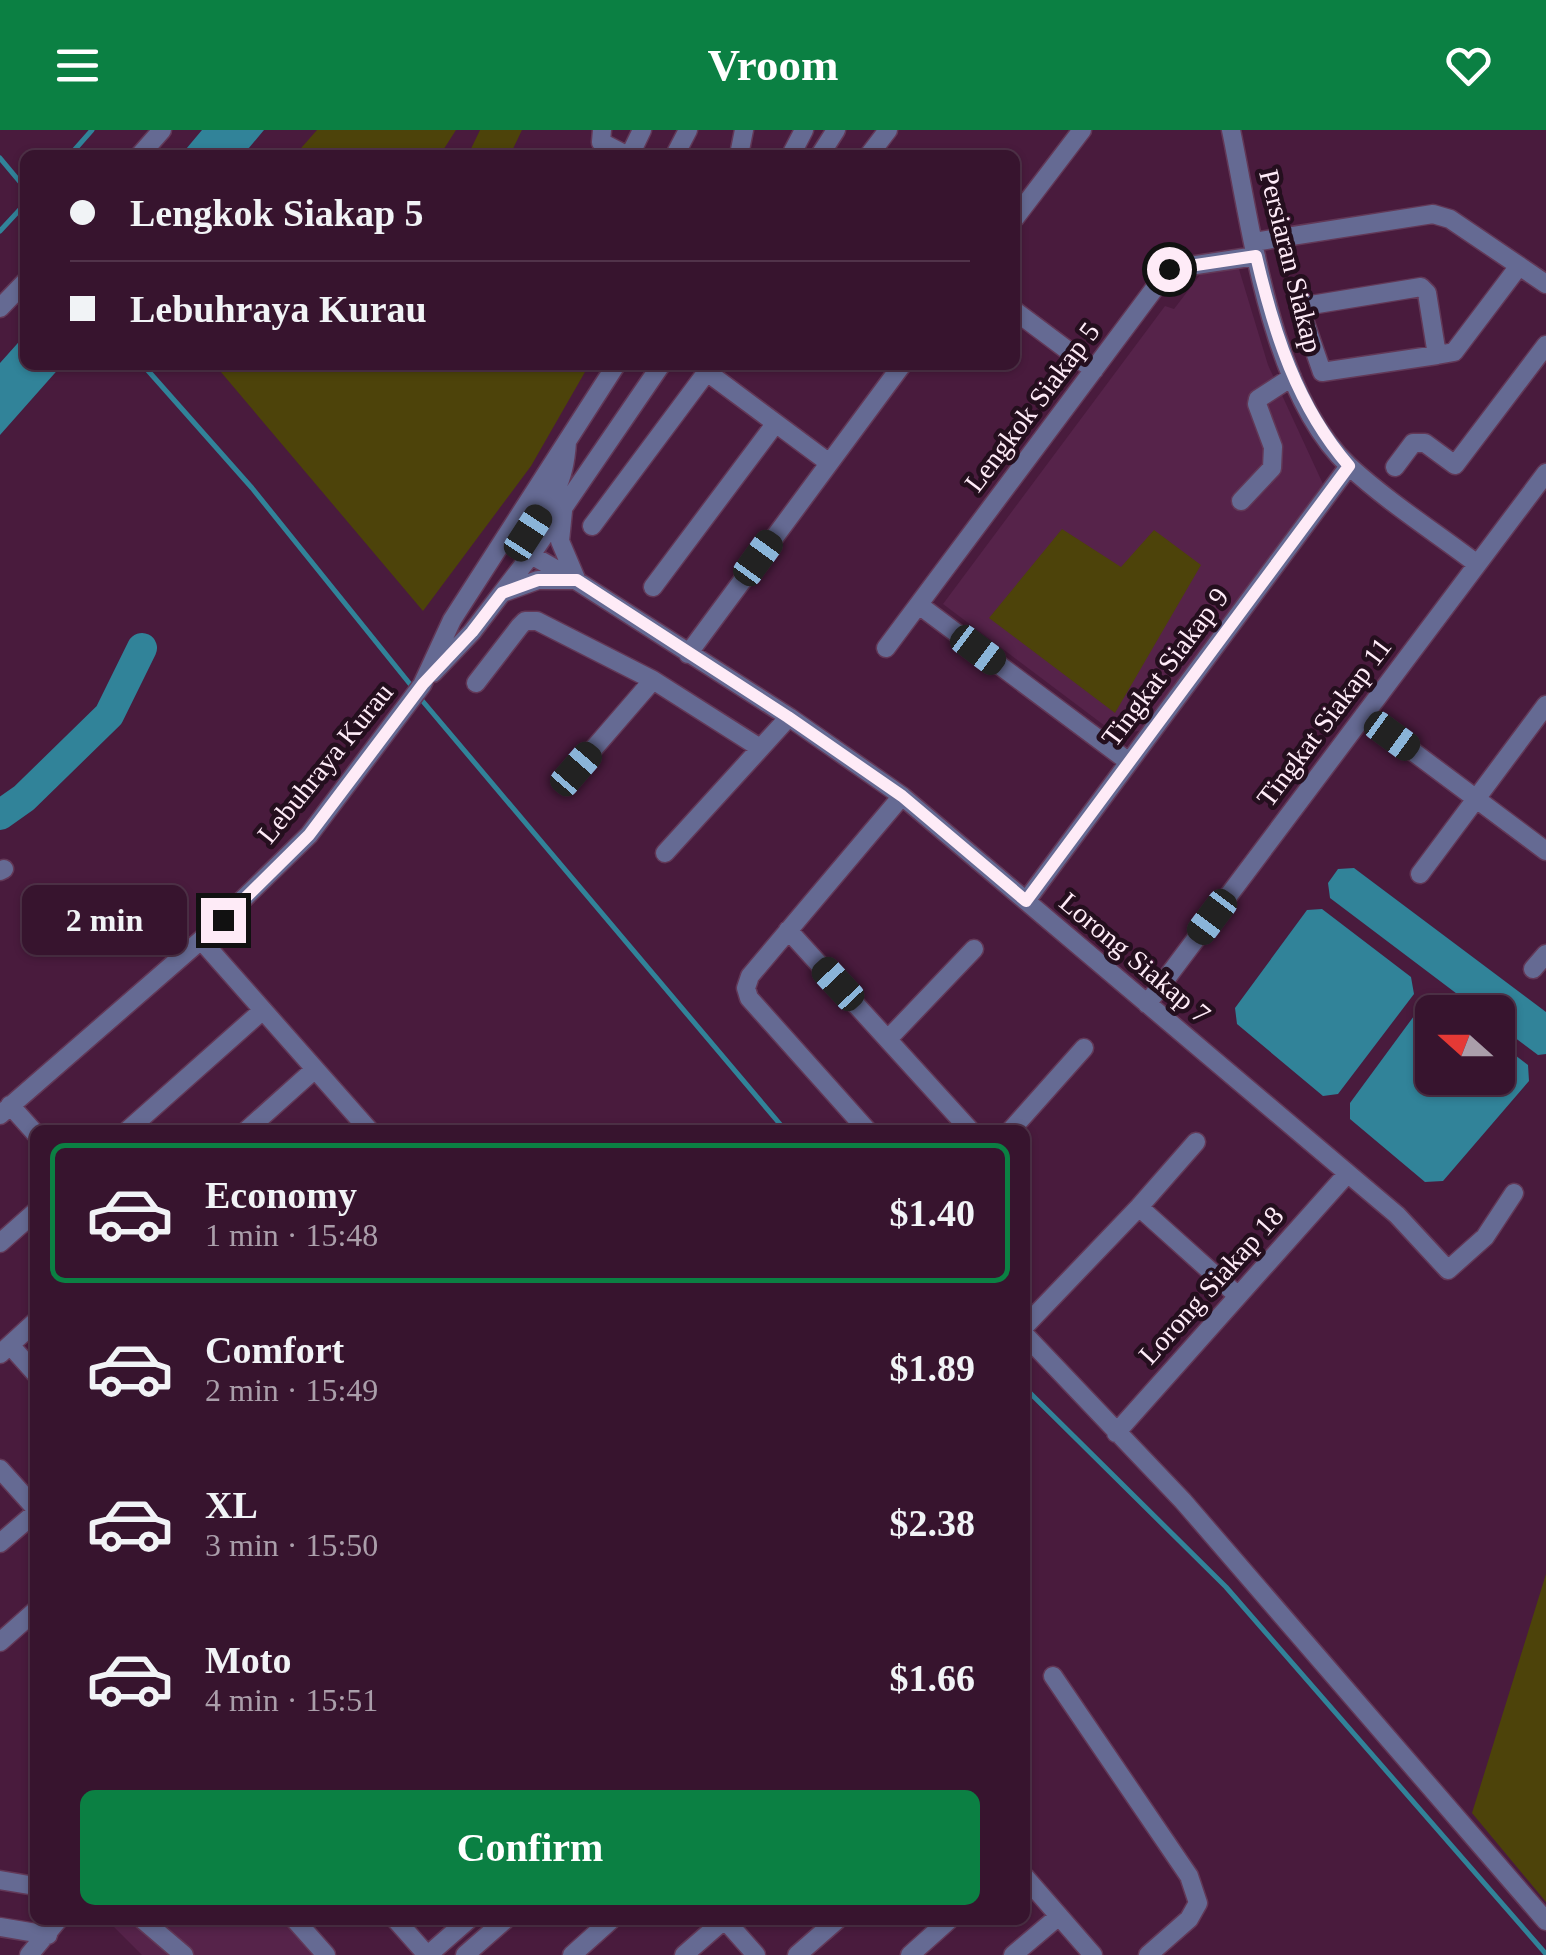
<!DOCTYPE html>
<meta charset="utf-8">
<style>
:root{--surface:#37142e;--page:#42213a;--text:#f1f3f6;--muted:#aa9eaa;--line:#51334a;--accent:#0b8043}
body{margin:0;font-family:"Times New Roman",serif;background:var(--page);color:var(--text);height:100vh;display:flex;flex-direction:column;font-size:38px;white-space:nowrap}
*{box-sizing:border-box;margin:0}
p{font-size:32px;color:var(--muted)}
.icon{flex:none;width:55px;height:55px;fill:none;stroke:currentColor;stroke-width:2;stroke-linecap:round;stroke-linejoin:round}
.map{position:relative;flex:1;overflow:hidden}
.side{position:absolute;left:30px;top:995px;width:1000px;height:800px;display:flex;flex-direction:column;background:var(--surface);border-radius:15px;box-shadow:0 2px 8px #0004,0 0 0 2px var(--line)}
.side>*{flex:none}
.top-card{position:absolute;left:20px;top:20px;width:1000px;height:220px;border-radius:15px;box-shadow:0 2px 8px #0004,0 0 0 2px var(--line);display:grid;align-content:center;height:220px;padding:0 50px;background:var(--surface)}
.needle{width:65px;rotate:291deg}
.controls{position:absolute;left:1415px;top:865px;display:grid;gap:20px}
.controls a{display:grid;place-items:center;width:100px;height:100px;border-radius:15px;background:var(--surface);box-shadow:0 2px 8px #0004,0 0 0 2px var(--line);font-size:50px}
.end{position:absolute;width:45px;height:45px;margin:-22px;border:12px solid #feebf7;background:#111;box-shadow:0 0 0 5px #111}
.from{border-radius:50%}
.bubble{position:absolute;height:70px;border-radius:15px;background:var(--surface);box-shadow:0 2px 8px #0004,0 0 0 2px var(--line);font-size:32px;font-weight:800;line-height:70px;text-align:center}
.car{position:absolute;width:30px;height:60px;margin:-30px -15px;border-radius:12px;box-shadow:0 0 8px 2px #0007;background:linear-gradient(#222 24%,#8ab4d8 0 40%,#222 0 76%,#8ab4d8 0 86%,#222 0)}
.top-card b{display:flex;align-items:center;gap:35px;height:95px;font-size:38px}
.top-card b+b{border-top:2px solid var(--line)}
.top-card i{width:25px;height:25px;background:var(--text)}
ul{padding:18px 0 0;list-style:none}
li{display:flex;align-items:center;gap:30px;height:140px;margin:0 20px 15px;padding:0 30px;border:5px solid transparent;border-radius:15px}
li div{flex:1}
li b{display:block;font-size:38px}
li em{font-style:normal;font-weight:800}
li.current{border-color:var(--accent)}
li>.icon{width:90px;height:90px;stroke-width:1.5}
.primary-button{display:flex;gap:20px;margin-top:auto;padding:20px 50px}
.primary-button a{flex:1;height:115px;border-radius:15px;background:var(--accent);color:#fff;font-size:40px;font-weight:800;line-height:115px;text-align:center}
header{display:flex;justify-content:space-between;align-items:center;height:130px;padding:0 50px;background:var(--accent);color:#fff;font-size:45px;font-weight:800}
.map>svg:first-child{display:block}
.built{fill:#56234a}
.green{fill:#4d430a}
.water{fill:#318399}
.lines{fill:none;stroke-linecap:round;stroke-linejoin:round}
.stream{stroke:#318399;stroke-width:5}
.river{stroke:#318399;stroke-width:30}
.minor-casing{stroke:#623857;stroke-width:21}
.minor{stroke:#656a93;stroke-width:18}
.route{stroke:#feebf7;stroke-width:12}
.labels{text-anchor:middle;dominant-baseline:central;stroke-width:9;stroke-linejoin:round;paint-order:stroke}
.street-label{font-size:28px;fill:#feebf7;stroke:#240f1e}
</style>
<header><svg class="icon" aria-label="menu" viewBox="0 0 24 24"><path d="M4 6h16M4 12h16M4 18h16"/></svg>Vroom<svg class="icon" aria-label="heart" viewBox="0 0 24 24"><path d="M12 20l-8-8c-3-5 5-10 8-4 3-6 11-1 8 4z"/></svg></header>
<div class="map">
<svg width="1546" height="1825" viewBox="0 0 1546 1825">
<rect width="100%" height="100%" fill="#491b3d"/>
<path class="built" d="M1238 136 1268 235 1323 354 1143 600 1117 605 943 474 1165 176 1174 179 1203 141Z
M86 1790H298L328 1825H142L114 1797Z"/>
<path class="green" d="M317 0H456L440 25H295Z
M480 0H522L510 25H468Z
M215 235H589L531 336 423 481Z
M1062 399 1121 437 1154 400 1201 435 1115 583 989 488Z
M1546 1444V1772L1472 1683Z"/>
<path class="water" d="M202 0H264L243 25H181Z
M25 205V235H62L0 305V233Z
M1354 738 1546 882V924L1538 925 1498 895V882H1481L1330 768 1328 753 1338 739Z
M1322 779 1411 847 1414 864 1338 964 1323 966 1237 894 1235 878 1307 780Z
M1442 870 1459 882H1432V948H1498V912L1528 935 1529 951 1443 1051 1425 1052 1350 989V973L1425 871Z"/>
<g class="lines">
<path class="stream" d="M70 25 92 0
M0 28 25 58
M0 101 25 74
M143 235 252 358 414 559
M420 568 785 1000
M1025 1258 1226 1457 1546 1824"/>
<path class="river" d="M0 685 24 668 109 585 142 518"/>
<g class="minor-casing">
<path id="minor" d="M602 0 601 12 626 25
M1231 0C1252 101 1271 263 1349 336 1388 372 1435 402 1477 434
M140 25 162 0
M630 25 642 0
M675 25 688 0
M739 25 744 0
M791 25 804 0
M820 25 836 0
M869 25 888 0
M1015 88 1082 0
M1254 112 1433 84 1450 89 1546 154
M0 178 25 152
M1015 181 1094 240
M1437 225 1427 163 1421 157 1311 175 1302 184 1322 242 1437 225 1454 222 1519 136
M707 242 828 332
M567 312C566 328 564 344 556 359 544 382 522 399 531 425L577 451 789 587 902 666 1397 1085 1448 1140 1485 1107 1514 1063
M1395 337 1413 313H1425L1455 335 1546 215
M1241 371 1272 338 1273 317 1257 274 1258 269 1292 247
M563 381 560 411 577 451
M592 396 712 235
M653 457 775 294
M505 462 538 450H572
M919 475 1129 632
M886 518 1169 139 1256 126
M688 524 902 235
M433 543 472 502 531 425 661 235
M476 553 520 496 525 491H537L653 550 760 618
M1364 585 1546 721
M576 639 653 550
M665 723 789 587
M0 741 4 739
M1420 744 1546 575
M1026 771 1349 336
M788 800 970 1000
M201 810 369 1000
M1533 839 1546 824
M1147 874 1546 343
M889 908 974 819
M10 975 35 1003
M0 985 201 810 309 705 422 555 452 490 616 235
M128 1000 263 880
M247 1000 315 939
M867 1000 749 868 746 858 750 846 902 666
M1011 1000 1084 918
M1139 1077 1237 1165
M0 1113 35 1082
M1025 1196 1139 1077 1196 1012
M1025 1205 1183 1371 1546 1791
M10 1215 35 1243
M0 1224 35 1192
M1116 1303 1347 1044
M0 1339 35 1378
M0 1413 35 1383
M0 1512 35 1481
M1053 1546 1189 1746 1198 1773 1189 1789 1148 1825
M1025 1747 1093 1825
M0 1750 35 1756
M143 1790 184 1825
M295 1790 326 1825
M396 1790 427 1825
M725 1790 756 1825
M0 1797 48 1805
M29 1825 58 1790
M428 1825 468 1790
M465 1825 505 1790
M572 1825 611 1790
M684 1825 724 1790
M797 1825 837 1790
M910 1825 949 1790
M1013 1825 1059 1786"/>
</g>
<use href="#minor" class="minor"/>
</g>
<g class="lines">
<path class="route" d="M223 790 309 705 423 554 472 502 502 463 538 450H577L788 587 902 666 1026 771 1349 336C1297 276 1274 203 1256 126L1169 139"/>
</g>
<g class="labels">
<g class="street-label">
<text transform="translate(1291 131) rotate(76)">Persiaran Siakap</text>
<text transform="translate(1032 277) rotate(-53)">Lengkok Siakap 5</text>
<text transform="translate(1165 537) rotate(-53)">Tingkat Siakap 9</text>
<text transform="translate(1324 592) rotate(-53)">Tingkat Siakap 11</text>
<text transform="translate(325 633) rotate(-51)">Lebuhraya Kurau</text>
<text transform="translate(1135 828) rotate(40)">Lorong Siakap 7</text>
<text transform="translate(1211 1155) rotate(-48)">Lorong Siakap 18</text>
</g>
</g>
</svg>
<div class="controls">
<a><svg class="needle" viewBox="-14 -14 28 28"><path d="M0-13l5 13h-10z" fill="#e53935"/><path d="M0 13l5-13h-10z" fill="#aa9eaa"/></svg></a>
</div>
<i class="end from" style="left:1169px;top:139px"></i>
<i class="end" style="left:223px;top:790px"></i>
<div class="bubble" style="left:22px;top:755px;width:165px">2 min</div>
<i class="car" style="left:528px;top:403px;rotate:33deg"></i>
<i class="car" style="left:758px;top:428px;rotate:36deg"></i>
<i class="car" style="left:978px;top:520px;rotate:127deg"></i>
<i class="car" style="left:1392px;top:606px;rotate:126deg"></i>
<i class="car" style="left:576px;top:639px;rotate:41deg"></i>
<i class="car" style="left:1212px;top:787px;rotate:217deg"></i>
<i class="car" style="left:838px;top:854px;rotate:317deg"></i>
<div class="top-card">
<b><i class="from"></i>Lengkok Siakap 5</b>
<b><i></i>Lebuhraya Kurau</b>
</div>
<section class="side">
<ul>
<li class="current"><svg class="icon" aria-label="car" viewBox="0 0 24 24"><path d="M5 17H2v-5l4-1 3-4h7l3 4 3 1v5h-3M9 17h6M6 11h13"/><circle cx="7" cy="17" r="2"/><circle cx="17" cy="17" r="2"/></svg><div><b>Economy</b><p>1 min · 15:48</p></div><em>$1.40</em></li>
<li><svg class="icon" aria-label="car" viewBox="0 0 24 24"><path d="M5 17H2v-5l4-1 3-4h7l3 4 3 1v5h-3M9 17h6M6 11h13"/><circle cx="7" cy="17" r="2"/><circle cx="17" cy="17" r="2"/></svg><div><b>Comfort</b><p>2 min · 15:49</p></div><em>$1.89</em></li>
<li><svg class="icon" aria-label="car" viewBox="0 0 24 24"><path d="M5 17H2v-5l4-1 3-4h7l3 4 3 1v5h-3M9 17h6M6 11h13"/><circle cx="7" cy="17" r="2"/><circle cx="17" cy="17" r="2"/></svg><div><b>XL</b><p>3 min · 15:50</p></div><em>$2.38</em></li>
<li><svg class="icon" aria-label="car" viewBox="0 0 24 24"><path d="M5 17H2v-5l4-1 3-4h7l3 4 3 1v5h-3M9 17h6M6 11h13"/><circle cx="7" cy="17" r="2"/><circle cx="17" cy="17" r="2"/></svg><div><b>Moto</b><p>4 min · 15:51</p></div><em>$1.66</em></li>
</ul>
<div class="primary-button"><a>Confirm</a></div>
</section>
</div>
